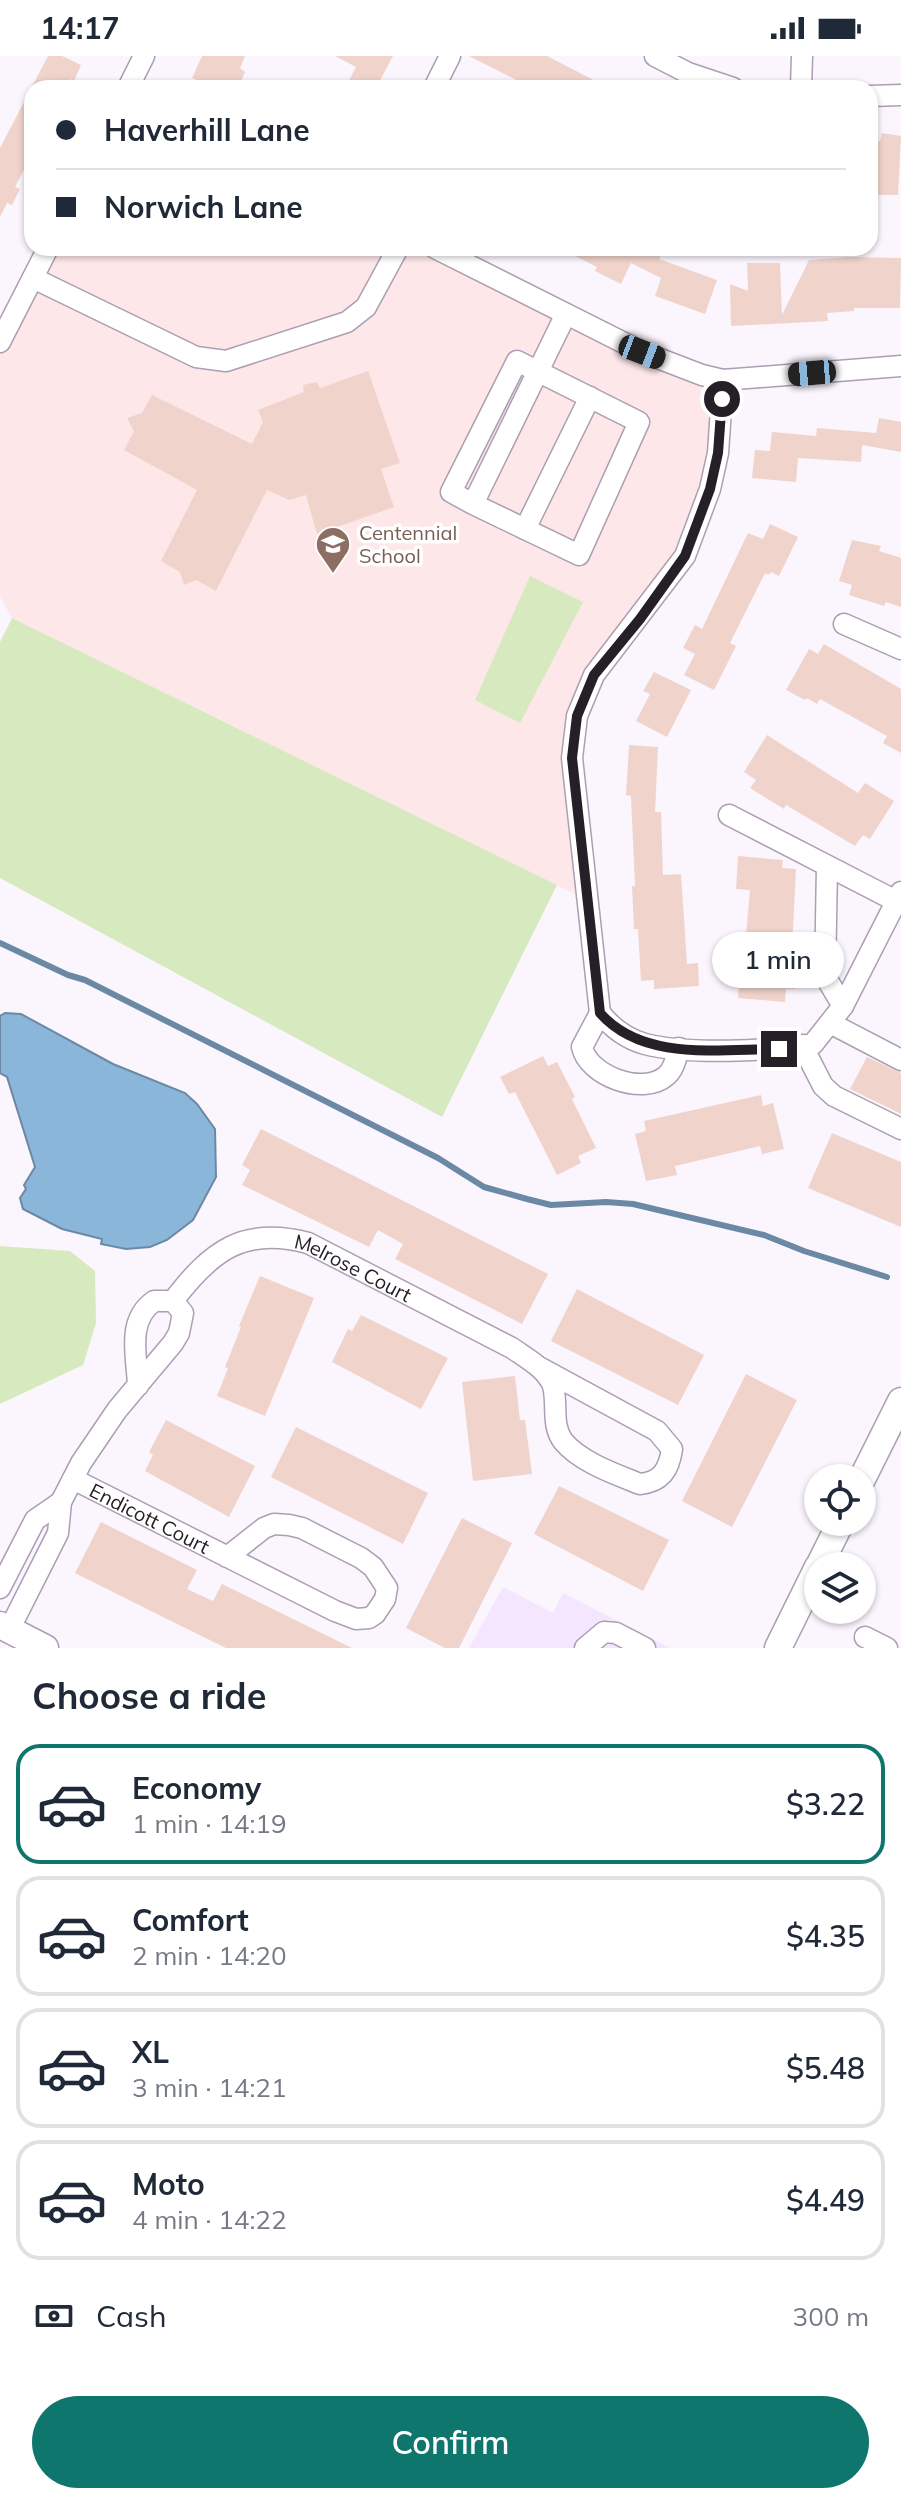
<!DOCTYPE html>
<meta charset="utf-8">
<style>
:root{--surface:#fff;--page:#f2f2f3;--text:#1f2937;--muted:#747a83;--line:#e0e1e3;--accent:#0f766e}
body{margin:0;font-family:Mulish,sans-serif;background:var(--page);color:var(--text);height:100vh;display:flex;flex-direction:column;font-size:30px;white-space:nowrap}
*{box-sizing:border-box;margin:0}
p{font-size:26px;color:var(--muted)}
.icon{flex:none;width:44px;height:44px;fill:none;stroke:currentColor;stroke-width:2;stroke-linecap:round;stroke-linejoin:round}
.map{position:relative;height:1592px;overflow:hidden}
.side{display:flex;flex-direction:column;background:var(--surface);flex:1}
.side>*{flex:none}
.hud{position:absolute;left:24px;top:24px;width:854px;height:176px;border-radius:24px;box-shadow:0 2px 6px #0004;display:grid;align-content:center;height:176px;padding:0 32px;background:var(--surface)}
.tools{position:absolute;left:804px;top:1408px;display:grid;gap:16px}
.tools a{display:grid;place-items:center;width:72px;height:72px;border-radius:50%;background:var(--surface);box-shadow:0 2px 6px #0004;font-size:40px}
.end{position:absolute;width:36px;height:36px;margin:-18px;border:10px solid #252028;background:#fff;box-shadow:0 0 0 4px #fff}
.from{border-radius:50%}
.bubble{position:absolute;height:56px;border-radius:28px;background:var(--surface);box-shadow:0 2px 6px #0004;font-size:26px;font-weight:600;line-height:56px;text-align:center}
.car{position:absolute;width:24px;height:48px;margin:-24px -12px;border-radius:10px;box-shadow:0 0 6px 2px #0007;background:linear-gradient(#222 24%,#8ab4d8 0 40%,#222 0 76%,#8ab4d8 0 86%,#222 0)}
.hud b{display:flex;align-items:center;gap:28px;height:76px;font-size:30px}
.hud b+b{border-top:2px solid var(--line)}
.hud i{width:20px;height:20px;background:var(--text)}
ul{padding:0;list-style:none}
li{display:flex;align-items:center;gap:24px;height:120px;margin:0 16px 12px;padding:0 16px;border:4px solid var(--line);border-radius:24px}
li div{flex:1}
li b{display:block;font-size:30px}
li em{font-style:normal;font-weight:600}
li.on{border-color:var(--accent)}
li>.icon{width:72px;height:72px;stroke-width:1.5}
h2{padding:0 32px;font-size:36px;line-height:96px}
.pay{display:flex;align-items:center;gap:20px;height:88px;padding:0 32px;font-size:30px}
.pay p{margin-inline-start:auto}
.cta{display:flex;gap:16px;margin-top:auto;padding:16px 32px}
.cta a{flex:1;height:92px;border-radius:48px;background:var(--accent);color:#fff;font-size:32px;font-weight:600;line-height:92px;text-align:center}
.status{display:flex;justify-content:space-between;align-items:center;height:56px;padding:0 40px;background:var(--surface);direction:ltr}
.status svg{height:22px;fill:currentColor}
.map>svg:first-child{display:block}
.built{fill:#f4e6fe}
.education{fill:#fde7e9}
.green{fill:#d7eabf}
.water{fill:#89b6d9;stroke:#6b89a4;stroke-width:2}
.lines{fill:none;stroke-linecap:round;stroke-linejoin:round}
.stream{stroke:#6b89a4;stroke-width:6}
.building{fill:#f0d4cb}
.minor-casing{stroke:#ac9eb4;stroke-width:23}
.major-casing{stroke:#ac9eb4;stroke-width:29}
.minor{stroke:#fff;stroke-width:20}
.major{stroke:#fff;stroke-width:26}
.route{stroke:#252028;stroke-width:10}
.labels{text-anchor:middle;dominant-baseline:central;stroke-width:7;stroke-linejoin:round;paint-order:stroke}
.education-label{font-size:20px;fill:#785e54;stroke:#fff;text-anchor:start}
.street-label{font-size:20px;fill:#252028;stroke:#fff}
</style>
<div class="status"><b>14:17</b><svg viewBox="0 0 49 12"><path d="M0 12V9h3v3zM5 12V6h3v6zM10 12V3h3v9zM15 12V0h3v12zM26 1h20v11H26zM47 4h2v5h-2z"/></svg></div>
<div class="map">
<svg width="901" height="1592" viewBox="0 0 901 1592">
<rect width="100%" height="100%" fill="#fbf5fe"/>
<path class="built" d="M503 1531 553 1557 563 1537 670 1592H469Z"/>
<path class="education" d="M52 192H421L637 299 720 329 714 396 682 497 572 657 581 841 12 562 0 541V297Z"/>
<path class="green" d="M530 520 583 546 520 667 475 644Z
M12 562 557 829 442 1061 0 822V586Z
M0 1190 70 1195 95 1215 96 1267 83 1309 0 1348Z"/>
<path class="water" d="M5 957 21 958 113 1008 185 1037 197 1048 215 1073 216 1121 193 1164 167 1184 150 1191 126 1193 101 1188 102 1183 62 1173 23 1153 20 1142 26 1133 24 1129 35 1111 7 1021 0 1017V960Z"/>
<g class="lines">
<path class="stream" d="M0 887 68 919 85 924 438 1102 484 1131 527 1143 551 1149 606 1146 633 1148 764 1179 804 1195 887 1221"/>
</g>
<path class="building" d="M48 0H62L81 9 74 25 71 23 66 32H32V98L15 131 20 133 12 149 7 147 0 161V92Z
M202 0H245L240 12 245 16 238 32H213L192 22Z
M335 0H393L376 32H345L356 11Z
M469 0H547L609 32H532Z
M882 77 901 80 898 139H870V85H880Z
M559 192H664L659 203 717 224 705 258 655 240 661 222 631 207 621 228 595 215 597 211Z
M850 201 901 202 900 252H854V255L827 257 828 265 731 270 730 228 748 235 747 207H780L782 259 809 204Z
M368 315 400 407 381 413 394 451 317 478 306 439 289 444 267 434 216 535 196 524 184 529 180 516 161 505 197 434 124 394 134 375 127 362 142 357 152 339 252 388 263 366 258 354 304 336 303 329 317 326 320 332Z
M879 362 901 366V396L862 389 861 406 798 402 796 426 752 422 755 394 770 395 772 376 816 380 817 372 876 377Z
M770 468 798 481 779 520 771 516 769 519 765 517 730 587 736 590 714 634 684 619 695 598 683 592 695 569 702 573 748 477 763 483Z
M852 484 881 490 879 495 901 502V551L886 546 884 550 849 539 852 529 839 525Z
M824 588 901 633V697L883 687 887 680 820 643 817 648 807 642 805 644 786 634 809 593 818 598Z
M654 616 691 634 667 681 636 665 650 638 643 635Z
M767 679 858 737 865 727 894 745 870 783 863 779 855 790 786 749 784 753 750 732 756 724 744 716Z
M629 689 658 691 655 756H661L663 819 681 818 687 908 698 907 699 930 654 933V924L641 925 638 873H634L632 830H635L631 740 626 739Z
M738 800 783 804 782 812 796 813 792 894H798L795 933H786L785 946 738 942 740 913H743L750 834 736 833Z
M543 1000 548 1010 557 1006 575 1041 572 1043 596 1092 578 1100 581 1107 557 1119 515 1036 509 1038 500 1021Z
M867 1001 901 1017V1058L850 1033Z
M761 1039 763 1050 773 1047 784 1093 762 1098 760 1090 675 1110 677 1119 646 1125 635 1078 646 1075 644 1065Z
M261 1073 548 1218 522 1268 395 1203 403 1188 378 1174 369 1191 242 1129 250 1114 242 1109Z
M832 1077 901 1106V1171L808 1132Z
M260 1220 314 1242 265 1360 217 1340 228 1312 225 1311 241 1271 239 1270Z
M577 1233 704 1299 678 1349 551 1285Z
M361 1259 448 1302 421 1353 332 1306 348 1273 352 1275Z
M746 1318 797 1344 732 1471 682 1445Z
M515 1320 520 1364H525L532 1418 473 1425 462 1326Z
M166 1364 255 1410 229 1461 145 1415 153 1399 149 1396Z
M296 1371 428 1437 403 1488 271 1421Z
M559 1430 669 1484 643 1535 534 1478Z
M462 1462 512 1487 459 1592H445L406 1572Z
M101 1466 197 1514 187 1533 213 1545 222 1528 352 1592H226L171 1565 75 1517Z"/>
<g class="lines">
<g class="minor-casing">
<g id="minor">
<path d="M655 0 688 17 733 32"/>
<path d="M128 32 144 0"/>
<path d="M434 32 450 0"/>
<path d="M801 32 802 0"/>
<path d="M870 40 901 39"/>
<path d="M435 192 642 296 702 319 723 324 901 310"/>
<path d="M33 222 196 301 226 305 347 266 366 251 398 192"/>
<path d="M0 286 48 192"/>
<path d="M473 448 579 499 639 366 517 305 451 436 473 448 566 258"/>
<path d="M525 473 590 341"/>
<path d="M844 568 901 593"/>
<path d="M729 759 896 845"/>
<path d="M827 810 825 920 843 950"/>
<path d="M600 957 572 702 577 660 594 619 685 500 710 433 718 397 723 324"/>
<path d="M600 957C612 972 627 983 645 988 688 999 770 995 813 988L843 950 901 836"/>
<path d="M600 957 582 991C588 1020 643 1040 666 1020 674 1014 676 1002 679 992"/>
<path d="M830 967 901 1004"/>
<path d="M802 989 823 1030 834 1040 901 1073"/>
<path id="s1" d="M173 1245C211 1195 243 1170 308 1187L512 1292C526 1302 547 1313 553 1330 558 1348 551 1369 563 1385 580 1406 615 1418 640 1428 661 1426 669 1414 672 1393L657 1375 539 1311"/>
<path id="s2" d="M73 1423 335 1555 356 1563 369 1562 375 1558 385 1543 387 1532 373 1511 361 1502 302 1472 289 1469 274 1468 264 1472 227 1501"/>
<path d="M0 1532 35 1464 61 1446"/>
<path d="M9 1574 58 1477 61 1446 81 1407 117 1354 173 1287 179 1277 183 1257 173 1245H154C126 1265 137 1300 138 1330"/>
<path d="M865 1581 887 1592"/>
<path d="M585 1592 604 1576 616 1577 645 1592"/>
</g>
</g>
<g class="major-casing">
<path id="major" d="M862 1423 901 1345
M819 1510 841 1466
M0 1569 45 1592
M778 1592 818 1511"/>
</g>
<use href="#minor" class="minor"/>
<use href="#major" class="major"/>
</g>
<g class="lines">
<path class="route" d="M722 343 718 397 710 433 685 500 640 563 594 619 577 660 572 702 600 957C643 1006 720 993 779 993"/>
</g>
<defs>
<g id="school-pin" transform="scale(1.8)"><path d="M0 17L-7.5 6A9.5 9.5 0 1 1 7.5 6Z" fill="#8d6e63" stroke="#fff"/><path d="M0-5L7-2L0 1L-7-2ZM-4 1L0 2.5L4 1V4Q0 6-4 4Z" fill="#fff"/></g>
</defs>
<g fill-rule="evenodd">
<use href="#school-pin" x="333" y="488"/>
</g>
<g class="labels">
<g class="education-label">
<text x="359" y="476">Centennial<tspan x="359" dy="23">School</tspan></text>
</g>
<g class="street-label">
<text stroke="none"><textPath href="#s1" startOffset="210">Melrose Court</textPath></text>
<text stroke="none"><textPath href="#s2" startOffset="86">Endicott Court</textPath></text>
</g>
</g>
</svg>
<div class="tools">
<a><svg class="icon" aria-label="locate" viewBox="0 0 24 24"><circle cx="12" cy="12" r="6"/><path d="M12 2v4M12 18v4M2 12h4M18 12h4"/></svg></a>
<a><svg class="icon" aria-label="layers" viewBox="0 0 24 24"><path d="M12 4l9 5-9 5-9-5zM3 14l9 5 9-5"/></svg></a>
</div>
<i class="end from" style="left:722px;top:343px"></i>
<i class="end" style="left:779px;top:993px"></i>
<div class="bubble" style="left:712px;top:876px;width:132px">1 min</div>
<i class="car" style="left:642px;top:296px;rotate:111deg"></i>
<i class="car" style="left:812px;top:317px;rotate:265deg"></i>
<div class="hud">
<b><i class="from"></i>Haverhill Lane</b>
<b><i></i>Norwich Lane</b>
</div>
</div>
<section class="side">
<h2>Choose a ride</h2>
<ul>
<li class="on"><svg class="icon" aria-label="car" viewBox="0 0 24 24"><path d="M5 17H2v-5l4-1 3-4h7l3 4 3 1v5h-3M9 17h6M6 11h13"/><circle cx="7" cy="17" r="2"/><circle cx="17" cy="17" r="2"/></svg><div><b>Economy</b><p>1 min · 14:19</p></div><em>$3.22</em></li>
<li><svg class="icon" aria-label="car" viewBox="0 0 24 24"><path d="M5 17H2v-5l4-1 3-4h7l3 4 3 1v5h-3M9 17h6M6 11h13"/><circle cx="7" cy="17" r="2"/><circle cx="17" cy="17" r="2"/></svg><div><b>Comfort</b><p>2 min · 14:20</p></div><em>$4.35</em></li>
<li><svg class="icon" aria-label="car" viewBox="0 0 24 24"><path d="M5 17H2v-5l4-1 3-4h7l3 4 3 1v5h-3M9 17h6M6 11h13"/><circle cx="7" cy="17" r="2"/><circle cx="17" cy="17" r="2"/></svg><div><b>XL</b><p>3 min · 14:21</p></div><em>$5.48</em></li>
<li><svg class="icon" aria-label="car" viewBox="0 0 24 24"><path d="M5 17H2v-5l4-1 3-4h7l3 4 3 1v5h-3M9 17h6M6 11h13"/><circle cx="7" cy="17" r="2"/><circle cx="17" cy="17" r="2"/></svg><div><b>Moto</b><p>4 min · 14:22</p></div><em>$4.49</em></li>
</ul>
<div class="pay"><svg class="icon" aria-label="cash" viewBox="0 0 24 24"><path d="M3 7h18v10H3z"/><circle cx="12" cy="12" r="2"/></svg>Cash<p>300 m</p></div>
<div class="cta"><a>Confirm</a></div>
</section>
